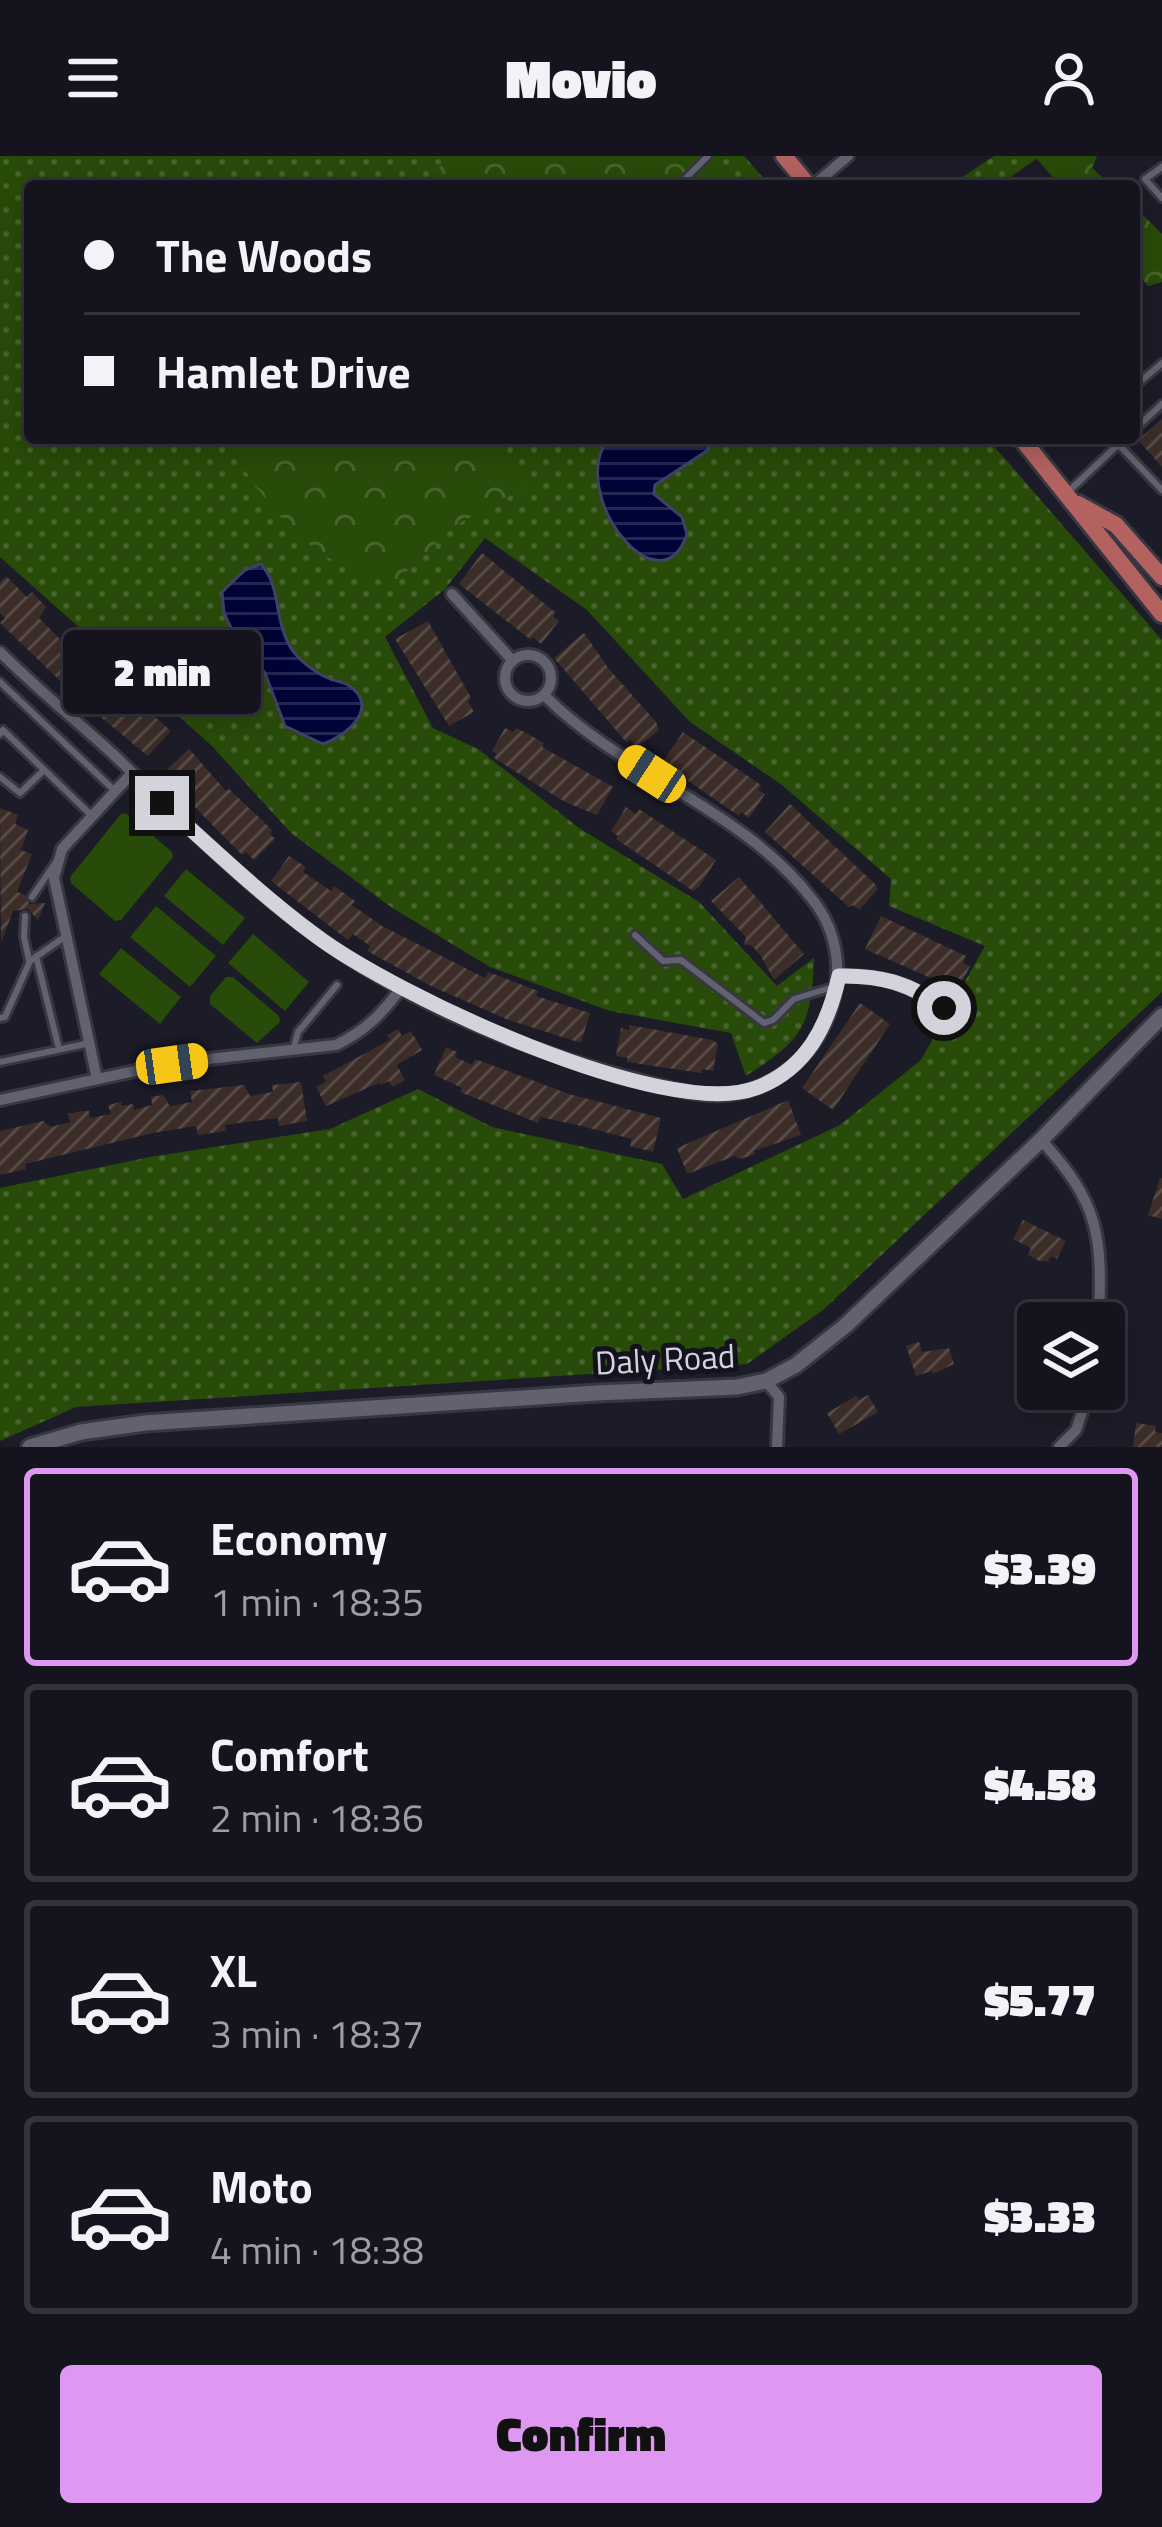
<!DOCTYPE html>
<meta charset="utf-8">
<style>
:root{--surface:#15141e;--page:#22212b;--text:#f1f3f6;--muted:#9d9ea4;--line:#34333c;--accent:#de98f2}
body{margin:0;font-family:"Titillium Web",sans-serif;background:var(--page);color:var(--text);height:100vh;display:flex;flex-direction:column;font-size:45px;white-space:nowrap}
*{box-sizing:border-box;margin:0}
p{font-size:39px;color:var(--muted)}
.icon{flex:none;width:66px;height:66px;fill:none;stroke:currentColor;stroke-width:2;stroke-linecap:round;stroke-linejoin:round}
.map{position:relative;height:1291px;overflow:hidden}
.sheet{display:flex;flex-direction:column;background:var(--surface);flex:1}
.sheet>*{flex:none}
.top-card{position:absolute;left:24px;top:24px;width:1116px;height:264px;border-radius:12px;box-shadow:0 6px 30px #0003,0 0 0 3px var(--line);display:grid;align-content:center;height:264px;padding:0 60px;background:var(--surface)}
.controls{position:absolute;left:1017px;top:1146px;display:grid;gap:24px}
.controls a{display:grid;place-items:center;width:108px;height:108px;border-radius:12px;background:var(--surface);box-shadow:0 6px 30px #0003,0 0 0 3px var(--line);font-size:60px}
.end{position:absolute;width:54px;height:54px;margin:-27px;border:15px solid #d3d3dc;background:#111;box-shadow:0 0 0 6px #111}
.from{border-radius:50%}
.bubble{position:absolute;height:84px;border-radius:12px;background:var(--surface);box-shadow:0 6px 30px #0003,0 0 0 3px var(--line);font-size:39px;font-weight:800;line-height:84px;text-align:center}
.car{position:absolute;width:36px;height:72px;margin:-36px -18px;border-radius:15px;box-shadow:0 0 9px 3px #0007;background:linear-gradient(#f5c518 24%,#345 0 40%,#f5c518 0 76%,#345 0 86%,#f5c518 0)}
.top-card b{display:flex;align-items:center;gap:42px;height:114px;font-size:45px}
.top-card b+b{border-top:3px solid var(--line)}
.top-card i{width:30px;height:30px;background:var(--text)}
ul{padding:21px 0 0;list-style:none}
li{display:flex;align-items:center;gap:36px;height:198px;margin:0 24px 18px;padding:0 36px;border:6px solid var(--line);border-radius:12px}
li div{flex:1}
li b{display:block;font-size:45px}
li em{font-style:normal;font-weight:800}
li.selected{border-color:var(--accent)}
li>.icon{width:108px;height:108px;stroke-width:1.5}
.cta{display:flex;gap:24px;margin-top:auto;padding:24px 60px}
.cta a{flex:1;height:138px;border-radius:12px;background:var(--accent);color:#111;font-size:48px;font-weight:800;line-height:138px;text-align:center}
header{display:flex;justify-content:space-between;align-items:center;height:156px;padding:0 60px;background:var(--surface);font-size:54px;font-weight:800}
.map>svg:first-child{display:block}
.grass{fill:url(#grass-dots)}
.forest{fill:url(#forest-crowns)}
.park{fill:#294b09}
.water{fill:url(#water-rules);stroke:#3f4168;stroke-width:3}
.building{fill:url(#building-hatch)}
.lines{fill:none;stroke-linecap:round;stroke-linejoin:round}
.service-casing{stroke:#373741;stroke-width:12}
.minor-casing{stroke:#373741;stroke-width:16}
.secondary-casing{stroke:#373741;stroke-width:21}
.primary-casing{stroke:#373741;stroke-width:22}
.service{stroke:#616170;stroke-width:6}
.minor{stroke:#616170;stroke-width:10}
.secondary{stroke:#616170;stroke-width:15}
.primary{stroke:#b36260;stroke-width:16}
.route{stroke:#d3d3dc;stroke-width:15}
.labels{text-anchor:middle;dominant-baseline:central;stroke-width:10;stroke-linejoin:round;paint-order:stroke}
.street-label{font-size:33px;fill:#d3d3dc;stroke:#13121e}
</style>
<header><svg class="icon" aria-label="menu" viewBox="0 0 24 24"><path d="M4 6h16M4 12h16M4 18h16"/></svg>Movio<svg class="icon" aria-label="person" viewBox="0 0 24 24"><circle cx="12" cy="8" r="4"/><path d="M4 21q1-7 8-7t8 7"/></svg></header>
<div class="map">
<svg width="1162" height="1291" viewBox="0 0 1162 1291">
<defs>
<pattern id="grass-dots" width="8" height="8" patternUnits="userSpaceOnUse" patternTransform="scale(3)"><rect width="8" height="8" fill="#294b09"/><path d="M2 2h.1M6 6h.1" fill="none" stroke="#47642c" stroke-width="1.8" stroke-linecap="round"/></pattern>
<pattern id="forest-crowns" width="20" height="18" patternUnits="userSpaceOnUse" patternTransform="scale(3)"><rect width="20" height="18" fill="#294b09"/><path d="M2 6a3 3 0 1 1 6 0M12 15a3 3 0 1 1 6 0" fill="none" stroke="#47642c"/></pattern>
<pattern id="water-rules" width="6" height="5" patternUnits="userSpaceOnUse" patternTransform="scale(3)"><rect width="6" height="5" fill="#000336"/><path d="M0 2.5h6" fill="none" stroke="#242752"/></pattern>
<pattern id="building-hatch" width="6" height="6" patternUnits="userSpaceOnUse" patternTransform="scale(3)"><rect width="6" height="6" fill="#3c2d29"/><path d="M-1 1l2-2M0 6l6-6M5 7l2-2" fill="none" stroke="#574b47"/></pattern>
</defs>
<rect width="100%" height="100%" fill="#1c1b28"/>
<path class="grass" d="M0 0H744L770 30H30V282H987L1162 484V836L823 1154 747 1208 76 1251 0 1285V1032L150 1001 330 973 418 933 492 971 662 1008 683 1043 840 969 921 904 985 790 889 750 891 723 782 629 690 566 587 454 485 382 445 433 385 481 433 572 478 593 579 672 699 746 777 830 814 802C812 870 802 884 746 920L731 877 610 855 490 811 391 751 291 677 212 590 0 401Z
M994 0H1041L997 30H949Z"/>
<path class="forest" d="M454 0H716L723 22 714 30H416Z
M1041 0H1097L1092 12 1112 30H1060L1037 3Z
M1134 50 1162 78V126L1148 130 1134 114Z
M223 282H513L501 305 527 331 454 370 393 428C297 400 277 360 223 282Z"/>
<path class="park" d="M126 657 172 696 173 701 121 764 115 765 71 727 70 721 121 658Z
M186 713 245 762 223 789 164 740Z
M156 750 216 800 190 831 130 781Z
M253 778 309 826 285 855 228 807Z
M121 792 181 841 160 868 99 818Z
M226 821H233L279 860 280 866 257 887 210 848V840Z"/>
<path class="water" d="M609 282H710L708 294 655 329 654 338 682 361 687 378C660 458 565 336 609 282Z
M261 408C281 431 274 460 288 487 296 503 314 516 330 523 333 524 345 527 348 529 382 551 346 580 323 588L285 570 265 517 231 472 224 457 222 436 245 414Z"/>
<path class="building" d="M1162 263V311L1138 284Z
M482 397 556 457 553 460 559 465 541 488 533 481 531 484 459 428Z
M6 420 27 441 32 436 46 451 39 462 63 486 67 481 107 517 103 522 128 544 132 540 171 575 148 600 81 545 0 467 5 462 0 457V426Z
M428 465 471 542 468 545 474 556 449 570 395 483Z
M584 477 609 513 656 566 659 574 637 592 630 584 627 587 554 502Z
M505 572 513 576 517 572 544 587 542 591 613 631 597 659 565 646 494 602 497 598 492 595Z
M683 576 761 629 758 634 765 638 749 662 741 656 739 660 662 607Z
M189 593 226 635 229 633 272 674 270 678 275 683 254 704 246 696 242 699 162 618Z
M790 648 875 728 878 733 859 754 853 749 849 751 765 676Z
M626 651 636 658 639 653 716 704 699 731 693 735 616 683 618 680 611 675Z
M0 652 18 659 15 668 28 674 21 694 32 698 17 736 25 739 29 748 45 747 38 764 28 753 13 755 1 787Z
M289 700 306 711 303 716 331 735 334 730 355 745 352 749 382 770 485 822 488 816 538 835 536 840 590 857 581 887 506 863 431 830 367 795 370 790 353 778 348 784 271 725Z
M739 721 804 798 774 824 761 800 751 789H744L746 781 711 745Z
M881 760 966 800 963 807 970 810 958 834 865 793Z
M860 847 890 868 833 954 802 932Z
M629 869 712 884 718 888 713 915 703 913 701 917 627 906 628 902 616 900 621 872 629 874Z
M398 873 402 880 411 875 422 894 397 909 405 924 392 931 389 925 381 929 379 927 326 950 316 931 326 926 323 920 390 884 387 879Z
M446 891 457 896 455 901 472 909 475 903 569 938 661 962 653 996 630 990 632 983 577 969 540 961 538 967 460 936 462 932 434 919Z
M301 926 307 965 279 970 278 962 253 965 225 969 226 975 198 979 196 970 153 977 25 1008 26 1013 0 1019V975L43 965 51 971 70 966 68 958 81 955H89L90 962 111 958 108 949 121 946 122 950 133 948 134 954 152 949 151 941 163 939 170 950 192 946 190 935 244 929 250 940 273 936 272 929Z
M788 944 801 979 754 995 755 998 740 1003 735 1000 687 1018 677 992Z
M1160 1022H1162V1063L1148 1059Z
M1023 1064 1066 1085 1057 1103 1051 1100 1048 1105H1039L1028 1099 1031 1092 1013 1083Z
M919 1186 922 1196 949 1192 954 1208 933 1218 932 1215 916 1220 906 1190Z
M1025 1200 1038 1204V1231L1022 1225 1026 1215 1020 1213Z
M868 1239 878 1256 839 1278 827 1257 856 1240 859 1244Z
M1136 1267 1156 1270 1155 1276 1162 1277V1291H1133Z"/>
<g class="lines">
<g class="service-casing">
<path id="service" d="M1162 11 1145 23 1162 42
M678 30 708 0
M1134 231 1162 207
M1134 274 1162 248
M1119 289 1162 334
M1070 334 1125 282
M0 526 115 635
M0 578 3 574 92 660
M0 621 20 637 44 614
M32 741 56 706
M25 760 24 781 29 804
M635 779 663 805 681 804 764 867 773 864 794 843 833 831
M36 800 59 893
M0 862 5 861 30 805 66 780
M294 891 298 876 337 829
M0 906 90 887"/>
</g>
<g class="minor-casing">
<path id="minor" d="M813 30 848 0
M452 438 512 504
M0 496C37 533 77 565 115 600 180 662 245 729 319 782 415 850 529 896 642 925 671 932 702 943 732 938 774 932 811 902 827 863 844 822 840 778 812 743 743 653 624 619 545 540
M505 522a23 23 0 1 1 46 0a23 23 0 1 1-46 0Z
M839 820C882 819 909 827 943 852
M97 923 54 722 62 693 132 617
M0 944 172 907 336 889C365 875 382 858 401 832
M1041 984C1101 1049 1102 1081 1099 1167
M766 1225 779 1241 777 1291
M1059 1291 1076 1274 1090 1233"/>
</g>
<g class="secondary-casing">
<path id="secondary" d="M30 1291 81 1276 145 1267 597 1237 737 1231 766 1225 796 1209 845 1170 1041 984 1162 860"/>
</g>
<g class="primary-casing">
<path id="primary" d="M784 0 809 30
M1021 282 1162 458
M1078 348 1116 369 1162 421"/>
</g>
<use href="#service" class="service"/>
<use href="#minor" class="minor"/>
<use href="#secondary" class="secondary"/>
<use href="#primary" class="primary"/>
</g>
<g class="lines">
<path class="route" d="M162 647C212 692 261 739 315 779 393 838 664 966 756 932 807 913 828 869 839 820 881 819 909 827 944 852"/>
</g>
<g class="labels">
<g class="street-label">
<text transform="translate(665 1203) rotate(-3)">Daly Road</text>
</g>
</g>
</svg>
<div class="controls">
<a><svg class="icon" aria-label="layers" viewBox="0 0 24 24"><path d="M12 4l9 5-9 5-9-5zM3 14l9 5 9-5"/></svg></a>
</div>
<i class="end from" style="left:944px;top:852px"></i>
<i class="end" style="left:162px;top:647px"></i>
<div class="bubble" style="left:63px;top:474px;width:198px">2 min</div>
<i class="car" style="left:652px;top:618px;rotate:303deg"></i>
<i class="car" style="left:172px;top:908px;rotate:82deg"></i>
<div class="top-card">
<b><i class="from"></i>The Woods</b>
<b><i></i>Hamlet Drive</b>
</div>
</div>
<section class="sheet">
<ul>
<li class="selected"><svg class="icon" aria-label="car" viewBox="0 0 24 24"><path d="M5 17H2v-5l4-1 3-4h7l3 4 3 1v5h-3M9 17h6M6 11h13"/><circle cx="7" cy="17" r="2"/><circle cx="17" cy="17" r="2"/></svg><div><b>Economy</b><p>1 min · 18:35</p></div><em>$3.39</em></li>
<li><svg class="icon" aria-label="car" viewBox="0 0 24 24"><path d="M5 17H2v-5l4-1 3-4h7l3 4 3 1v5h-3M9 17h6M6 11h13"/><circle cx="7" cy="17" r="2"/><circle cx="17" cy="17" r="2"/></svg><div><b>Comfort</b><p>2 min · 18:36</p></div><em>$4.58</em></li>
<li><svg class="icon" aria-label="car" viewBox="0 0 24 24"><path d="M5 17H2v-5l4-1 3-4h7l3 4 3 1v5h-3M9 17h6M6 11h13"/><circle cx="7" cy="17" r="2"/><circle cx="17" cy="17" r="2"/></svg><div><b>XL</b><p>3 min · 18:37</p></div><em>$5.77</em></li>
<li><svg class="icon" aria-label="car" viewBox="0 0 24 24"><path d="M5 17H2v-5l4-1 3-4h7l3 4 3 1v5h-3M9 17h6M6 11h13"/><circle cx="7" cy="17" r="2"/><circle cx="17" cy="17" r="2"/></svg><div><b>Moto</b><p>4 min · 18:38</p></div><em>$3.33</em></li>
</ul>
<div class="cta"><a>Confirm</a></div>
</section>
